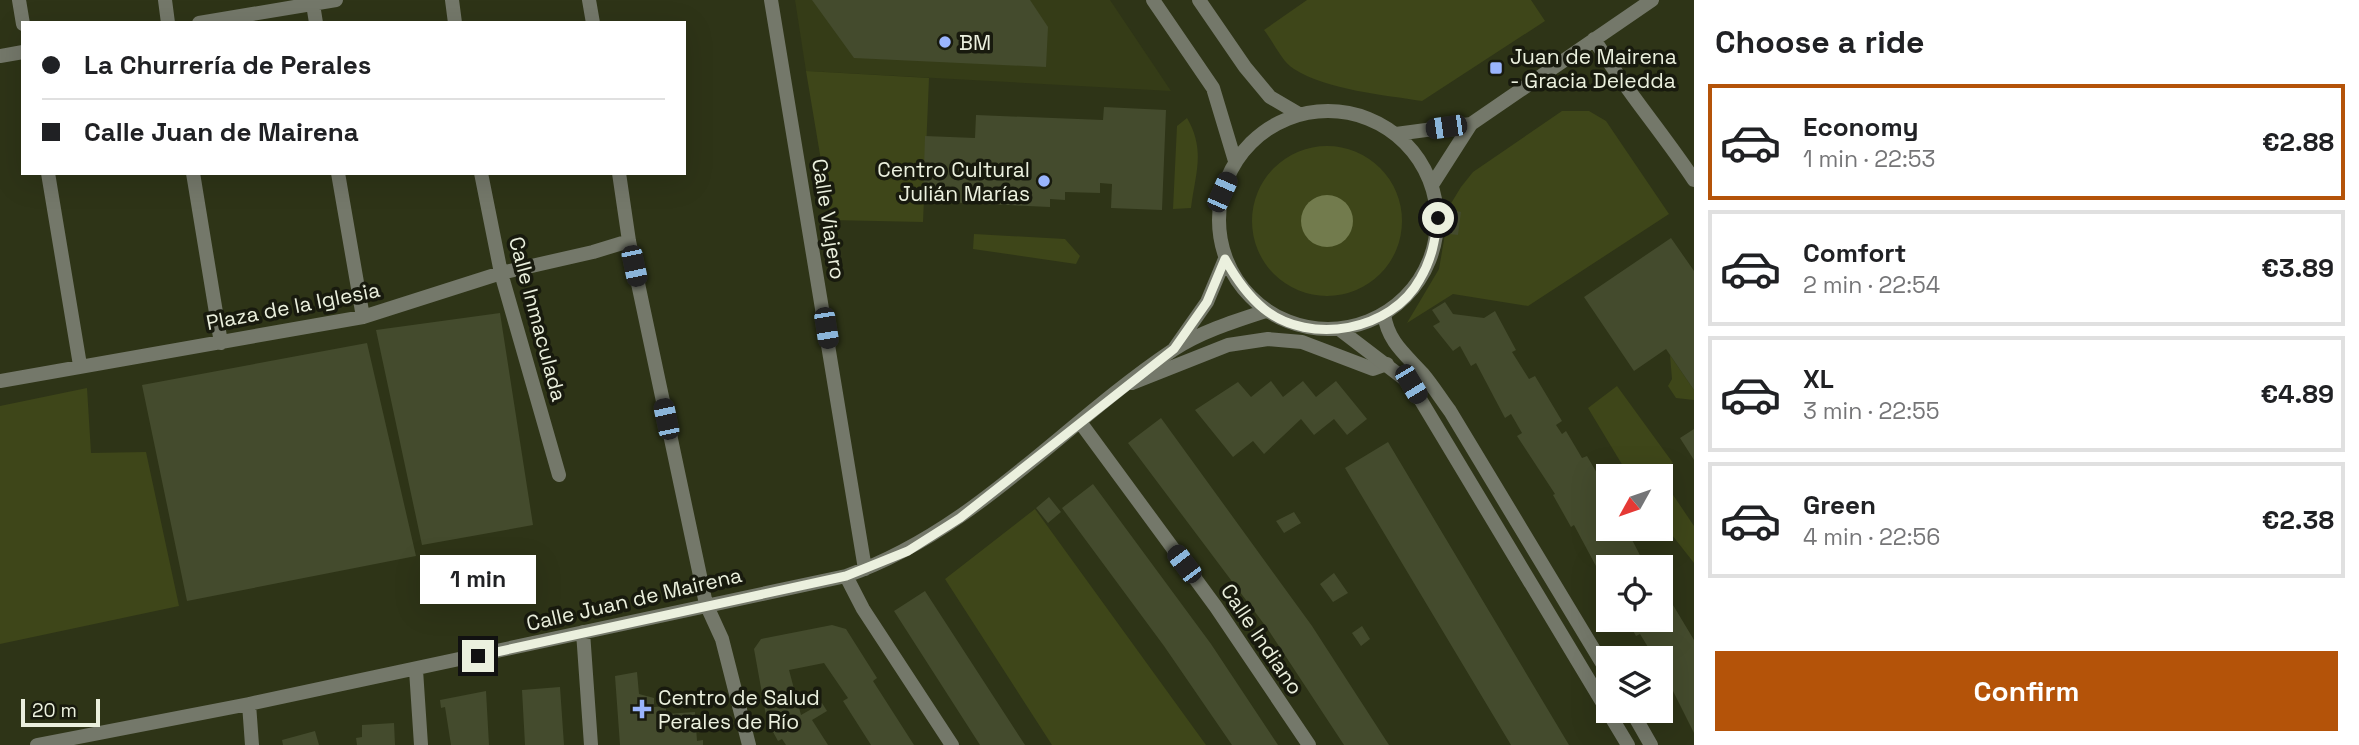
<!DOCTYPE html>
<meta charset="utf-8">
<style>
:root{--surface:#fff;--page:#f2f2f2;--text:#202124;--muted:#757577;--line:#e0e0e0;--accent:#b45309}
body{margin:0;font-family:"Space Grotesk",sans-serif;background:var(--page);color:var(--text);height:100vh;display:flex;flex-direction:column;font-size:26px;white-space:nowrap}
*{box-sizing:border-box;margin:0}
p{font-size:23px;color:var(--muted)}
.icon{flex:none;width:38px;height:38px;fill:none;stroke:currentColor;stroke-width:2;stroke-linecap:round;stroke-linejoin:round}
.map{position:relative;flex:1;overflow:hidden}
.details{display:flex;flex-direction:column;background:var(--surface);width:665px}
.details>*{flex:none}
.guide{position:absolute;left:21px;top:21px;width:665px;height:154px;border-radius:0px;box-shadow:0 7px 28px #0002;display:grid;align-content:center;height:154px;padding:0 21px;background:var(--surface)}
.needle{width:46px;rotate:230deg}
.tools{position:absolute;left:1596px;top:464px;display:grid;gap:14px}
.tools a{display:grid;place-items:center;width:77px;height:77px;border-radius:0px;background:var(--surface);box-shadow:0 7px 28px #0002;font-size:35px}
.scale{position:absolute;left:21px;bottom:18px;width:79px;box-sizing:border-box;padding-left:7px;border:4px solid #ebf0de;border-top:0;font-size:19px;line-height:24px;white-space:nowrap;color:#ebf0de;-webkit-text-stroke:5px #181a0e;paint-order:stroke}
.end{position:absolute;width:32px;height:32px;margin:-16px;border:9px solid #ebf0de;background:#111;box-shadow:0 0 0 4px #111}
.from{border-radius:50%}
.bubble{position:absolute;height:49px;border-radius:0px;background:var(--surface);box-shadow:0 7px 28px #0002;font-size:23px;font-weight:700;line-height:49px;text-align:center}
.car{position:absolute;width:21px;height:42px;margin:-21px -10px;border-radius:9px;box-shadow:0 0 5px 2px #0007;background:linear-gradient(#222 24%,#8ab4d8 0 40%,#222 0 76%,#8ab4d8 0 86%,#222 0)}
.guide b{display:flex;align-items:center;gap:24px;height:66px;font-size:26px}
.guide b+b{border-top:2px solid var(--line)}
.guide i{width:18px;height:18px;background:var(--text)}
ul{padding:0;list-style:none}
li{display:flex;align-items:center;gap:21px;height:116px;margin:0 14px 10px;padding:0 7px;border:4px solid var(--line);border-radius:0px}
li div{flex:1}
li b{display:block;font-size:26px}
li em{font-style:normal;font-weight:700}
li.current{border-color:var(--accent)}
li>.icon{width:63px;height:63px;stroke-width:1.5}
h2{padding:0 21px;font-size:32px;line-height:84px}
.button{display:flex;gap:14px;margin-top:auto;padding:14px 21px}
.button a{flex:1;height:80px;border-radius:0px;background:var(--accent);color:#fff;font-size:28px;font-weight:700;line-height:80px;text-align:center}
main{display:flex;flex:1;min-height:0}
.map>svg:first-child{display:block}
.built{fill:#353c17}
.green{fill:#3e4619}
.water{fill:#727b4d}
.building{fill:#444b2d}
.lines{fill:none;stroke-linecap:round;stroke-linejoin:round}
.service{stroke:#74786a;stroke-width:14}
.minor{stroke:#74786a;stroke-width:14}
.route{stroke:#ebf0de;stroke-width:9}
.poi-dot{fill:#9ab5fd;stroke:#181a0e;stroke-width:2.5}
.labels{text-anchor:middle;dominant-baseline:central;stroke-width:7;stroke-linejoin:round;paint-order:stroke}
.poi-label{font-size:21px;fill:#ebf0de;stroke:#181a0e;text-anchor:start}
.street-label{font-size:21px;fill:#ebf0de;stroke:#181a0e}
</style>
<main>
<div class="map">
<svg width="1694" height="745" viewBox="0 0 1694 745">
<rect width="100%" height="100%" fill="#2e3417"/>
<path class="built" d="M795 0H1110L1171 91 806 71Z"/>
<path class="green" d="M1307 0H1531L1545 21 1422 101C1385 95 1327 90 1294 69 1282 62 1273 41 1264 30Z
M806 71 929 78 923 222 831 220Z
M1562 111H1589L1606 121 1669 214 1528 306 1453 294 1407 323 1439 269 1450 205 1461 187 1473 172Z
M1187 118C1206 151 1195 174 1191 208L1173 209 1177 126Z
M1252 221a75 75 0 1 1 150 0a75 75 0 1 1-150 0Z
M974 234 1065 239 1080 256 1076 264 973 249Z
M1670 355 1694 390V400L1676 398 1668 386 1672 379Z
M1617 386 1673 463 1658 473 1660 476H1629L1588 408Z
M87 388 91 453 146 452 179 606 0 644V406Z
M1661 477 1694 526V563L1661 521Z
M1035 509 1206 745H1052L945 579Z"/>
<path class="water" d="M1301 221a26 26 0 1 1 52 0a26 26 0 1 1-52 0Z"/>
<path class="building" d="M812 0H1030L1048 27 1046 67 854 58Z
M1104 107 1166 110 1162 210 1111 208 1112 184 1100 183V193L1065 192V200L1050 199V207L923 201 925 136 975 138 976 115 1103 120Z
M1452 210 1461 212 1458 235 1449 234Z
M1671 238 1694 271V390L1666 349 1634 371 1584 297Z
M1445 302 1453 314 1484 318 1495 311 1516 350 1512 352 1529 379 1535 376 1562 421 1556 425 1562 434 1566 431 1582 458 1587 456 1608 492V528H1626L1646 567H1608V583L1604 581 1574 525 1571 527 1553 495 1555 494 1517 436 1522 433 1511 414 1505 418 1476 363 1471 366 1460 346 1453 351 1433 326 1440 322 1432 310Z
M500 313 533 525 422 545 376 330Z
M367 343 416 556 187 601 142 385Z
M1271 381 1283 397 1303 381 1316 397 1336 381 1367 419 1347 435 1334 419 1314 435 1301 419 1264 454 1253 441 1233 457 1195 410 1238 382 1251 397Z
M1161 418 1312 626 1389 745H1344L1267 628 1128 443Z
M1694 429V460L1680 438Z
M1388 442 1569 745H1511L1345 468Z
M1093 484 1211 644 1278 745H1232L1164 646 1062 508Z
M1049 497 1061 512 1048 523 1036 508Z
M1294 512 1301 523 1284 533 1276 521Z
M1334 573 1348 593 1333 602 1320 584Z
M1661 585 1694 640V733L1672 689 1669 690 1661 677V658H1650L1647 654 1651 652 1640 634 1636 636 1627 620H1661Z
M925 591 1025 745H980L894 611Z
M832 625 846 629 877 678 873 681 914 745H871L843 701 848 698 824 663 789 670 801 715 822 703 827 711 812 720 828 745H786L782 739 778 741 767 721 754 649 761 639Z
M1362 626 1370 639 1361 646 1352 633Z
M637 672 639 694 654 698V707L666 706V714L695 712 697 741 703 740V745H620L615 676Z
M560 687 564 745H525L522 690Z
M486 691 489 745H451L445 707 441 708 440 700Z
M394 723 395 745H357L356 738 362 737V725Z
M315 731 319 745H283L282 740Z"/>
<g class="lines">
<path class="service" d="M1132 383 1228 345 1268 339 1302 342 1373 369 1387 364"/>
<path class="minor" d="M19 0 23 24
M165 0 168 23
M452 0 455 23
M589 0 593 23
M771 0 865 569
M1153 0 1213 88 1235 161
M1199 0 1245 67 1270 97 1299 114
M313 4 316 23
M199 23 336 0
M1594 39C1624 88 1662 132 1694 180
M0 56 23 52
M1219 220a109 109 0 1 1 218 0a109 109 0 1 1-218 0Z
M1396 134 1471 124
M48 173 80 365
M193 173 221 343
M338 173 363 317
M481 173 501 273 559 475
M619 173 629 241 706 604 722 639 749 745
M1432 185 1471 124 1652 0
M1384 314C1388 342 1405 354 1423 374 1433 386 1441 399 1450 411L1608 673
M1339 329 1411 384 1628 745
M1174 349 1207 302 1225 259
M0 381 363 317 501 273 593 252 629 241
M1080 422 1216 607 1309 745
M846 576 863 609 952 745
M583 632 591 745
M416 670 421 745
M249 704 252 745
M1631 710 1651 745
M37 745 249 704 846 576C976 530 1061 425 1173 350 1200 332 1235 321 1266 311"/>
</g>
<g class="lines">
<path class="route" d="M478 656 846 576 908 551 960 518 1174 349 1207 302 1225 259C1236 279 1247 295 1264 309 1310 346 1392 331 1420 279 1432 259 1435 240 1438 218"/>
</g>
<g class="poi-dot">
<circle cx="945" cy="42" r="7"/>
<rect x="1489" y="61" width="14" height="14" rx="3.5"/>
<circle cx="1044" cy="181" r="7"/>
<path d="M638.5 698.5h7v7h7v7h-7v7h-7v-7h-7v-7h7z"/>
</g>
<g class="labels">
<g class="poi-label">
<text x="959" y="42">BM</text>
<text x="1510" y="56">Juan de Mairena<tspan x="1510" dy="24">- Gracia Deledda</tspan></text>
<text x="1030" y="169" text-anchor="end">Centro Cultural<tspan x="1030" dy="24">Julián Marías</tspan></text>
<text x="658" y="697">Centro de Salud<tspan x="658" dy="24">Perales de Río</tspan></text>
</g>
<g class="street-label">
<text transform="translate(829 219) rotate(81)">Calle Viajero</text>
<text transform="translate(293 306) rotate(-11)">Plaza de la Iglesia</text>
<text transform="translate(538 319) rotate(75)">Calle Inmaculada</text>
<text transform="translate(634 599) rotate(-13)">Calle Juan de Mairena</text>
<text transform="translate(1262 639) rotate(56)">Calle Indiano</text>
</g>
</g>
</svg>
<div class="tools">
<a><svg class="needle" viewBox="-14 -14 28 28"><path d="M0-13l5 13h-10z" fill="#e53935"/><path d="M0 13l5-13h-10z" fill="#757577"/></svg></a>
<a><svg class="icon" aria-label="locate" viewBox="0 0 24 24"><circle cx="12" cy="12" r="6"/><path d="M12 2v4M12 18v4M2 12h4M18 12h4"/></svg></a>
<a><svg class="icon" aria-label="layers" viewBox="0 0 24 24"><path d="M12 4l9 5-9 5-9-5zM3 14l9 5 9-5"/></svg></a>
</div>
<div class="scale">20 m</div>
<i class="end from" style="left:1438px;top:218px"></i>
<i class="end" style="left:478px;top:656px"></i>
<div class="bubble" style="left:420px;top:555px;width:116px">1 min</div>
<i class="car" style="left:1446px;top:127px;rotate:262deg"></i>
<i class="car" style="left:1222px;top:192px;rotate:24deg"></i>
<i class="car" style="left:634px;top:266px;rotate:168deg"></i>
<i class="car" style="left:826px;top:328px;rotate:171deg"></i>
<i class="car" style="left:1411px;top:384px;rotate:149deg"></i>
<i class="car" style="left:666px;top:419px;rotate:348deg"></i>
<i class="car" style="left:1184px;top:564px;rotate:323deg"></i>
<div class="guide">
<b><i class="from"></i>La Churrería de Perales</b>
<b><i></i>Calle Juan de Mairena</b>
</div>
</div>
<section class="details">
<h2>Choose a ride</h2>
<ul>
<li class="current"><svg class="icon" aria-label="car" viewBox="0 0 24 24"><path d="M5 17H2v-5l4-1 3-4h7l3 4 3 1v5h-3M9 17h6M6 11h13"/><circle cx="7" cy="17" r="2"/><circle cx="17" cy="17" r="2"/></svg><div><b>Economy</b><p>1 min · 22:53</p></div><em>€2.88</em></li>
<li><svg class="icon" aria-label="car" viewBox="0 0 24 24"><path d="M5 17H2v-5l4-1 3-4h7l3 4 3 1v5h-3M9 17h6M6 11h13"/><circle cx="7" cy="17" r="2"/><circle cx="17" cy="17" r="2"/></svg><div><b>Comfort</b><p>2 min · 22:54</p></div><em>€3.89</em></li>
<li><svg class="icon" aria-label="car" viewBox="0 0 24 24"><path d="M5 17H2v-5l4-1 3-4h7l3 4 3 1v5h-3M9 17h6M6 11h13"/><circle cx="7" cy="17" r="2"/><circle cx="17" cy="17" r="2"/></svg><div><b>XL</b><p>3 min · 22:55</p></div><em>€4.89</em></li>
<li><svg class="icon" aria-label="car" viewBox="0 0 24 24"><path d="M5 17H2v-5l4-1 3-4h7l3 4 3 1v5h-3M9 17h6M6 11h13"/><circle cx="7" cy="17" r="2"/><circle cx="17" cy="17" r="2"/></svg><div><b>Green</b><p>4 min · 22:56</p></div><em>€2.38</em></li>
</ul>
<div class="button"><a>Confirm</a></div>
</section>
</main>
